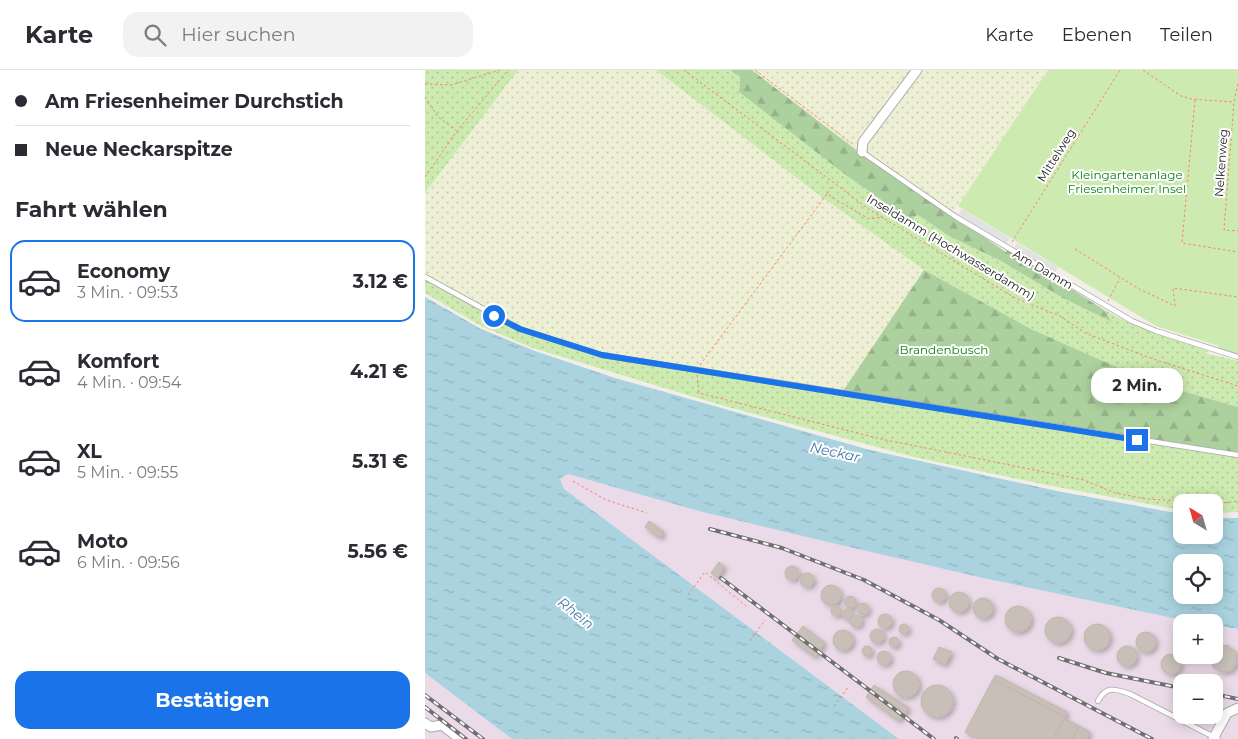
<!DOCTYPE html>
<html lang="de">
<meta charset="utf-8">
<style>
:root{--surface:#fff;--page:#f2f2f3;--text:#2b2b33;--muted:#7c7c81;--line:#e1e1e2;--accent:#1a73e8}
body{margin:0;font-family:Montserrat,sans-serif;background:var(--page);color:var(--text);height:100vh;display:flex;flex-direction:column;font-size:19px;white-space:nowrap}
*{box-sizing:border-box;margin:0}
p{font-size:16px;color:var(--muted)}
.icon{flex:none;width:28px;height:28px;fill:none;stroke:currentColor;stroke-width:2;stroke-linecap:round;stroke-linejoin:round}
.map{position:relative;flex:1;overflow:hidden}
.panel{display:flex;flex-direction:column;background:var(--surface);width:425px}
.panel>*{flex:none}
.guide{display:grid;align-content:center;height:110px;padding:0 15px;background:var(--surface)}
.needle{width:32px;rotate:323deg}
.buttons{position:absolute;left:748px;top:424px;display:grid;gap:10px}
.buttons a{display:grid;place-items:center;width:50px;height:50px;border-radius:10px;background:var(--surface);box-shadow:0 2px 12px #0003;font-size:25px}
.end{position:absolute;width:22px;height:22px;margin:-11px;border:6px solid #1a73e8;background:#fff;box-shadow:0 0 0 2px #fff}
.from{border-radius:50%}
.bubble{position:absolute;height:35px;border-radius:15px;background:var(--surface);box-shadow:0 2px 12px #0003;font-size:16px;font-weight:700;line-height:35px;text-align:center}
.guide b{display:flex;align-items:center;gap:18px;height:48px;font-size:19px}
.guide b+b{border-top:1px solid var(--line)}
.guide i{width:12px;height:12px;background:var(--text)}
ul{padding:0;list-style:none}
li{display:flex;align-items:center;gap:15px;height:82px;margin:0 10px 8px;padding:0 5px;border:2px solid transparent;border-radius:15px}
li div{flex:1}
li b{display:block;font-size:19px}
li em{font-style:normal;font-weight:700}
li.current{border-color:var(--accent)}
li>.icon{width:45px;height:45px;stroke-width:1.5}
h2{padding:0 15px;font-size:22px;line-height:60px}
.button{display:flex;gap:10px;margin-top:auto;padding:10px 15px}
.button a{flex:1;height:58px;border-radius:15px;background:var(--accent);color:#fff;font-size:20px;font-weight:700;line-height:58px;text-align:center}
header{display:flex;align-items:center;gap:30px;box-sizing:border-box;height:70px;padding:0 25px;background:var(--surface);border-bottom:1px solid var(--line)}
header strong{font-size:24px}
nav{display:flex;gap:28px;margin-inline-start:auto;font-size:18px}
.search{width:350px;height:45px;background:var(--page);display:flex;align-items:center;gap:12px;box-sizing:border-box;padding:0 18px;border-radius:15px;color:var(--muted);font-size:19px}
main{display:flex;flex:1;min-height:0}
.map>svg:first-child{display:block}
.industrial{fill:#ebdbe8;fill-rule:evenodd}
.farmland{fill:url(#farmland-dots)}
.grass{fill:url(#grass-dots)}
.forest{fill:url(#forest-firs)}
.garden{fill:#cdebb0}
.parking{fill:#e2e2e2}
.water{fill:url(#water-ripples);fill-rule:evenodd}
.building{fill:#c7bfb8;stroke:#c4b6ab;filter:url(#shadow)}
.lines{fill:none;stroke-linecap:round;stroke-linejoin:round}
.lane-casing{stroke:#a9a9a9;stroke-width:6}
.street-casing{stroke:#a9a9a9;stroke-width:11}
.path{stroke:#fa8072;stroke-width:1;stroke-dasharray:2.5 2.5;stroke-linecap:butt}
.lane{stroke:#fff;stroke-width:4.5}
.street{stroke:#fff;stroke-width:9}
.rail-casing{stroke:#707070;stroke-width:4}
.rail{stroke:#fff;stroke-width:2;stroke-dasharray:5.5;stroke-linecap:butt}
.route{stroke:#1a73e8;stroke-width:6}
.labels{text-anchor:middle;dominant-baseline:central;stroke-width:4;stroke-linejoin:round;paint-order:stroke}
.street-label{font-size:12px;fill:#222;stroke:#fff}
.park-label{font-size:12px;fill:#0c8416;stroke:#fff}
.water-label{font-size:14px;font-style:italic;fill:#4a7aab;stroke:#fff}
</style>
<header>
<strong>Karte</strong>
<div class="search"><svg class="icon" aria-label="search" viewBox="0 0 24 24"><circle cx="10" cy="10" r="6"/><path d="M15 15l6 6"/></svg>Hier suchen</div>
<nav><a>Karte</a><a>Ebenen</a><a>Teilen</a></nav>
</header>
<main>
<section class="panel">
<div class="guide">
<b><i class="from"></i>Am Friesenheimer Durchstich</b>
<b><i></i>Neue Neckarspitze</b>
</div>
<h2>Fahrt wählen</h2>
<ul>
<li class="current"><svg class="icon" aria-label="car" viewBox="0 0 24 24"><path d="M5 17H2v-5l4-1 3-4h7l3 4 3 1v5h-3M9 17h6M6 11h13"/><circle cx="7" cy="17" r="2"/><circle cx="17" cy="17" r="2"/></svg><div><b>Economy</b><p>3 Min. · 09:53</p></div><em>3.12 €</em></li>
<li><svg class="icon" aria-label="car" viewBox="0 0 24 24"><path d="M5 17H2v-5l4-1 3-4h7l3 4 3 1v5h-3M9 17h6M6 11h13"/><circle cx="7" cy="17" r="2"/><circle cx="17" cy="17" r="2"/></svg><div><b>Komfort</b><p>4 Min. · 09:54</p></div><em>4.21 €</em></li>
<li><svg class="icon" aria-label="car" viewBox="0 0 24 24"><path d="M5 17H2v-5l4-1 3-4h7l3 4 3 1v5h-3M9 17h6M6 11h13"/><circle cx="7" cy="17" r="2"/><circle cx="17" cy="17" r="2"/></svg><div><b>XL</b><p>5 Min. · 09:55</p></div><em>5.31 €</em></li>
<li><svg class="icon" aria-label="car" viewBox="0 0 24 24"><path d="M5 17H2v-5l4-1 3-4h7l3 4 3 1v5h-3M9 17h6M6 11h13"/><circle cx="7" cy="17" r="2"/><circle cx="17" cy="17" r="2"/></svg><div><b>Moto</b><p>6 Min. · 09:56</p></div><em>5.56 €</em></li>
</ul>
<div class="button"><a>Bestätigen</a></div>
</section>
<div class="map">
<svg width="813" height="669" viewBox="0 0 813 669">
<defs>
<pattern id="farmland-dots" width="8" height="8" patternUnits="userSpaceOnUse" patternTransform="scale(1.25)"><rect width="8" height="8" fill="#eef0d5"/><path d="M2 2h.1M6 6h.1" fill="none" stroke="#ccceb7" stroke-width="1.8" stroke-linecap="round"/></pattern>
<pattern id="grass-dots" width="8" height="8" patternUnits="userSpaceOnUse" patternTransform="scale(1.25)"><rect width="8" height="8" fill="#cdebb0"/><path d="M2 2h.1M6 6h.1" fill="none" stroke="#b0c997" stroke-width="1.8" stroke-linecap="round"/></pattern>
<pattern id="forest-firs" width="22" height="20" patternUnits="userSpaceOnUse" patternTransform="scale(1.25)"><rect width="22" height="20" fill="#add19e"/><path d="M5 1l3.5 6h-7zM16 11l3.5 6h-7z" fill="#95b388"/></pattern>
<pattern id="water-ripples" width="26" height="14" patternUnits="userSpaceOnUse" patternTransform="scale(1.25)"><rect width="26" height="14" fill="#aad3df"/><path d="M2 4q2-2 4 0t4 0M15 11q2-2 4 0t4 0" fill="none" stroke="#92b5bf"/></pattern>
<filter id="shadow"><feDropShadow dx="2.5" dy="2.5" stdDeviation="2.5" flood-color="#0004"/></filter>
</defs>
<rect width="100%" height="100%" fill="#f2efe9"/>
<path class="industrial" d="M143 404 327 454 558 508 769 552H756V585H789V555L813 559V669H474L139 419 135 409ZM756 612H789V645H756Z
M0 603 87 669H0Z"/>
<path class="farmland" d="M93 0H231L398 128 499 200 416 324 177 285 95 259 0 207V123Z
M327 0H623L526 146 435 83Z"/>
<path class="grass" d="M0 0H93L0 123Z
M231 0H305L315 7 314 22 422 106 484 149 493 145 524 166 576 191 636 227 685 251 678 239 708 255 784 281 780 283 813 291V337L723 311 606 259 499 200 398 128Z
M0 207 95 259 177 285 813 385V442L789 443V432H756V440L622 415 489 387 292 334 108 278 56 256 0 223Z"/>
<path class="forest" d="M305 0H327L435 83 581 182 583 179 678 239 687 252 636 227 576 191 524 166 493 145 484 149 422 106 314 22 315 7Z
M499 200 606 259 723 311 813 337V385L416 324Z"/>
<path class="garden" d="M623 0H813V285L794 280V276L731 256 533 136Z"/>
<path class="parking" d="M537 139 585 168 579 177 531 147Z
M592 173 633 197 629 206 587 182Z"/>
<path class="water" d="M0 227 56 259 110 281 190 308 445 380 632 421 756 444V465H789V448H813V559L789 555V552H767L558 508 390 469 274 441 143 404 135 409 139 419 474 669H87L0 603ZM756 492H789V525H756Z"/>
<path class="building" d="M224 451 239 462 235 468 220 457Z
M294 492 300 497 292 508 286 503Z
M360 503a7 7 0 1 1 14 0a7 7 0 1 1-14 0Z
M375 510a7 7 0 1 1 14 0a7 7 0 1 1-14 0Z
M396 525a10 10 0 1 1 20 0a10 10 0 1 1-20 0Z
M507 525a7 7 0 1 1 14 0a7 7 0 1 1-14 0Z
M524 532a10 10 0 1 1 20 0a10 10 0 1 1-20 0Z
M419 532a6 6 0 1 1 12 0a6 6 0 1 1-12 0Z
M548 538a10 10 0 1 1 20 0a10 10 0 1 1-20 0Z
M432 539a6 6 0 1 1 12 0a6 6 0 1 1-12 0Z
M580 549a13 13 0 1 1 26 0a13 13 0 1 1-26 0Z
M406 541a5 5 0 1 1 10 0a5 5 0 1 1-10 0Z
M417 544a5 5 0 1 1 10 0a5 5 0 1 1-10 0Z
M453 551a7 7 0 1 1 14 0a7 7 0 1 1-14 0Z
M425 551a6 6 0 1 1 12 0a6 6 0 1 1-12 0Z
M620 560a13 13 0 1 1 26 0a13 13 0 1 1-26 0Z
M659 567a13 13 0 1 1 26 0a13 13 0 1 1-26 0Z
M474 559a5 5 0 1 1 10 0a5 5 0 1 1-10 0Z
M378 556 400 573 390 587 367 570Z
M445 566a7 7 0 1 1 14 0a7 7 0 1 1-14 0Z
M408 570a10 10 0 1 1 20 0a10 10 0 1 1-20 0Z
M711 572a10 10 0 1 1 20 0a10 10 0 1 1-20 0Z
M464 572a5 5 0 1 1 10 0a5 5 0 1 1-10 0Z
M756 573V585L771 586 764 589 758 587 755 584 754 580Z
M802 575 811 582 812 593 806 601 796 602 788 596 785 587 793 577Z
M692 586a10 10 0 1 1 20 0a10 10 0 1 1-20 0Z
M437 581a5 5 0 1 1 10 0a5 5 0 1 1-10 0Z
M514 577 527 582 520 595 508 589Z
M452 588a7 7 0 1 1 14 0a7 7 0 1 1-14 0Z
M736 594a10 10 0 1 1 20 0a10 10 0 1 1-20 0Z
M468 614a13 13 0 1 1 26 0a13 13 0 1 1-26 0Z
M571 605 642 642 640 647 568 609Z
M568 609 640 647 628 669H553L540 662Z
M496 631a16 16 0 1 1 32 0a16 16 0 1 1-32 0Z
M449 615 484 638 474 651 441 627Z
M639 648 654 656 647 669H628Z
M654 656 665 662 662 669H647Z"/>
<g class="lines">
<g class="lane-casing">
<path id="lane" d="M437 82 531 147 707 251 731 261 813 287
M0 207 95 259 177 285 813 385
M673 631C681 615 690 619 705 624L793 669"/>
</g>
<g class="street-casing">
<path id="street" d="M437 82 438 72 492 0
M0 653 6 657 17 655 35 669
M788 669 802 643 813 638"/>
</g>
<path class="path" d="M259 0 445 140 590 228 635 246 660 263 728 289 813 316
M330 0 429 75
M718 0 756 26 766 29 808 32
M0 14 26 15 75 0
M813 14 809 32 799 160 813 161
M0 27 13 47 31 60
M770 30 757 173 813 182
M0 107 32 61 83 0
M402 123 408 115
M587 172 695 0
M650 179 714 219 750 236 748 218 813 227
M683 231 695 208
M275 295 402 124 444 149 457 147
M272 305 274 323 456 369 659 410 690 423 722 429 772 432
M148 411 181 430 222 443
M789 434 813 431
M263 525 280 502 321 536
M325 571 340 550
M409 636 424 616"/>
<use href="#lane" class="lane"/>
<use href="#street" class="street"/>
<g class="rail-casing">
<path id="rail" d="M285 459 357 478 439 510 514 550 573 589 727 669
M296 508 509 669
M634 588 681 603 756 618
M789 624 813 629
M0 625 58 669
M0 637 41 669
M531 668 532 669"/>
</g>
<use href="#rail" class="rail"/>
</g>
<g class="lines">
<path class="route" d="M69 246 95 259 177 285 712 370"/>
</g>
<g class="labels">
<g class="street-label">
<text transform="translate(631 85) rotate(-58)">Mittelweg</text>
<text transform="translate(796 93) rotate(-86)">Nelkenweg</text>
<text transform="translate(526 177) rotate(31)">Inseldamm (Hochwasserdamm)</text>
<text transform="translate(618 199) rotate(30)">Am Damm</text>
</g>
<g class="park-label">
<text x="702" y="104">Kleingartenanlage<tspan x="702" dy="14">Friesenheimer Insel</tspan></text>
<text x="519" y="279">Brandenbusch</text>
</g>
<g class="water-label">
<text transform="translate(410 382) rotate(12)">Neckar</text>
<text transform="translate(151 543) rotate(39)">Rhein</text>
</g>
</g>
</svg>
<div class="buttons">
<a><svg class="needle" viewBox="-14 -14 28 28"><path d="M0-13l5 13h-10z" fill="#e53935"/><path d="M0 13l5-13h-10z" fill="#7c7c81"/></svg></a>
<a><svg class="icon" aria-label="locate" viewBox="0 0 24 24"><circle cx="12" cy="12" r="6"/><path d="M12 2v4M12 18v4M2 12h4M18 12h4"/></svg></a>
<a>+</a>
<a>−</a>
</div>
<i class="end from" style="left:69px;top:246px"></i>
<i class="end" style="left:712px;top:370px"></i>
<div class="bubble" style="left:666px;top:298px;width:92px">2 Min.</div>
</div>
</main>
